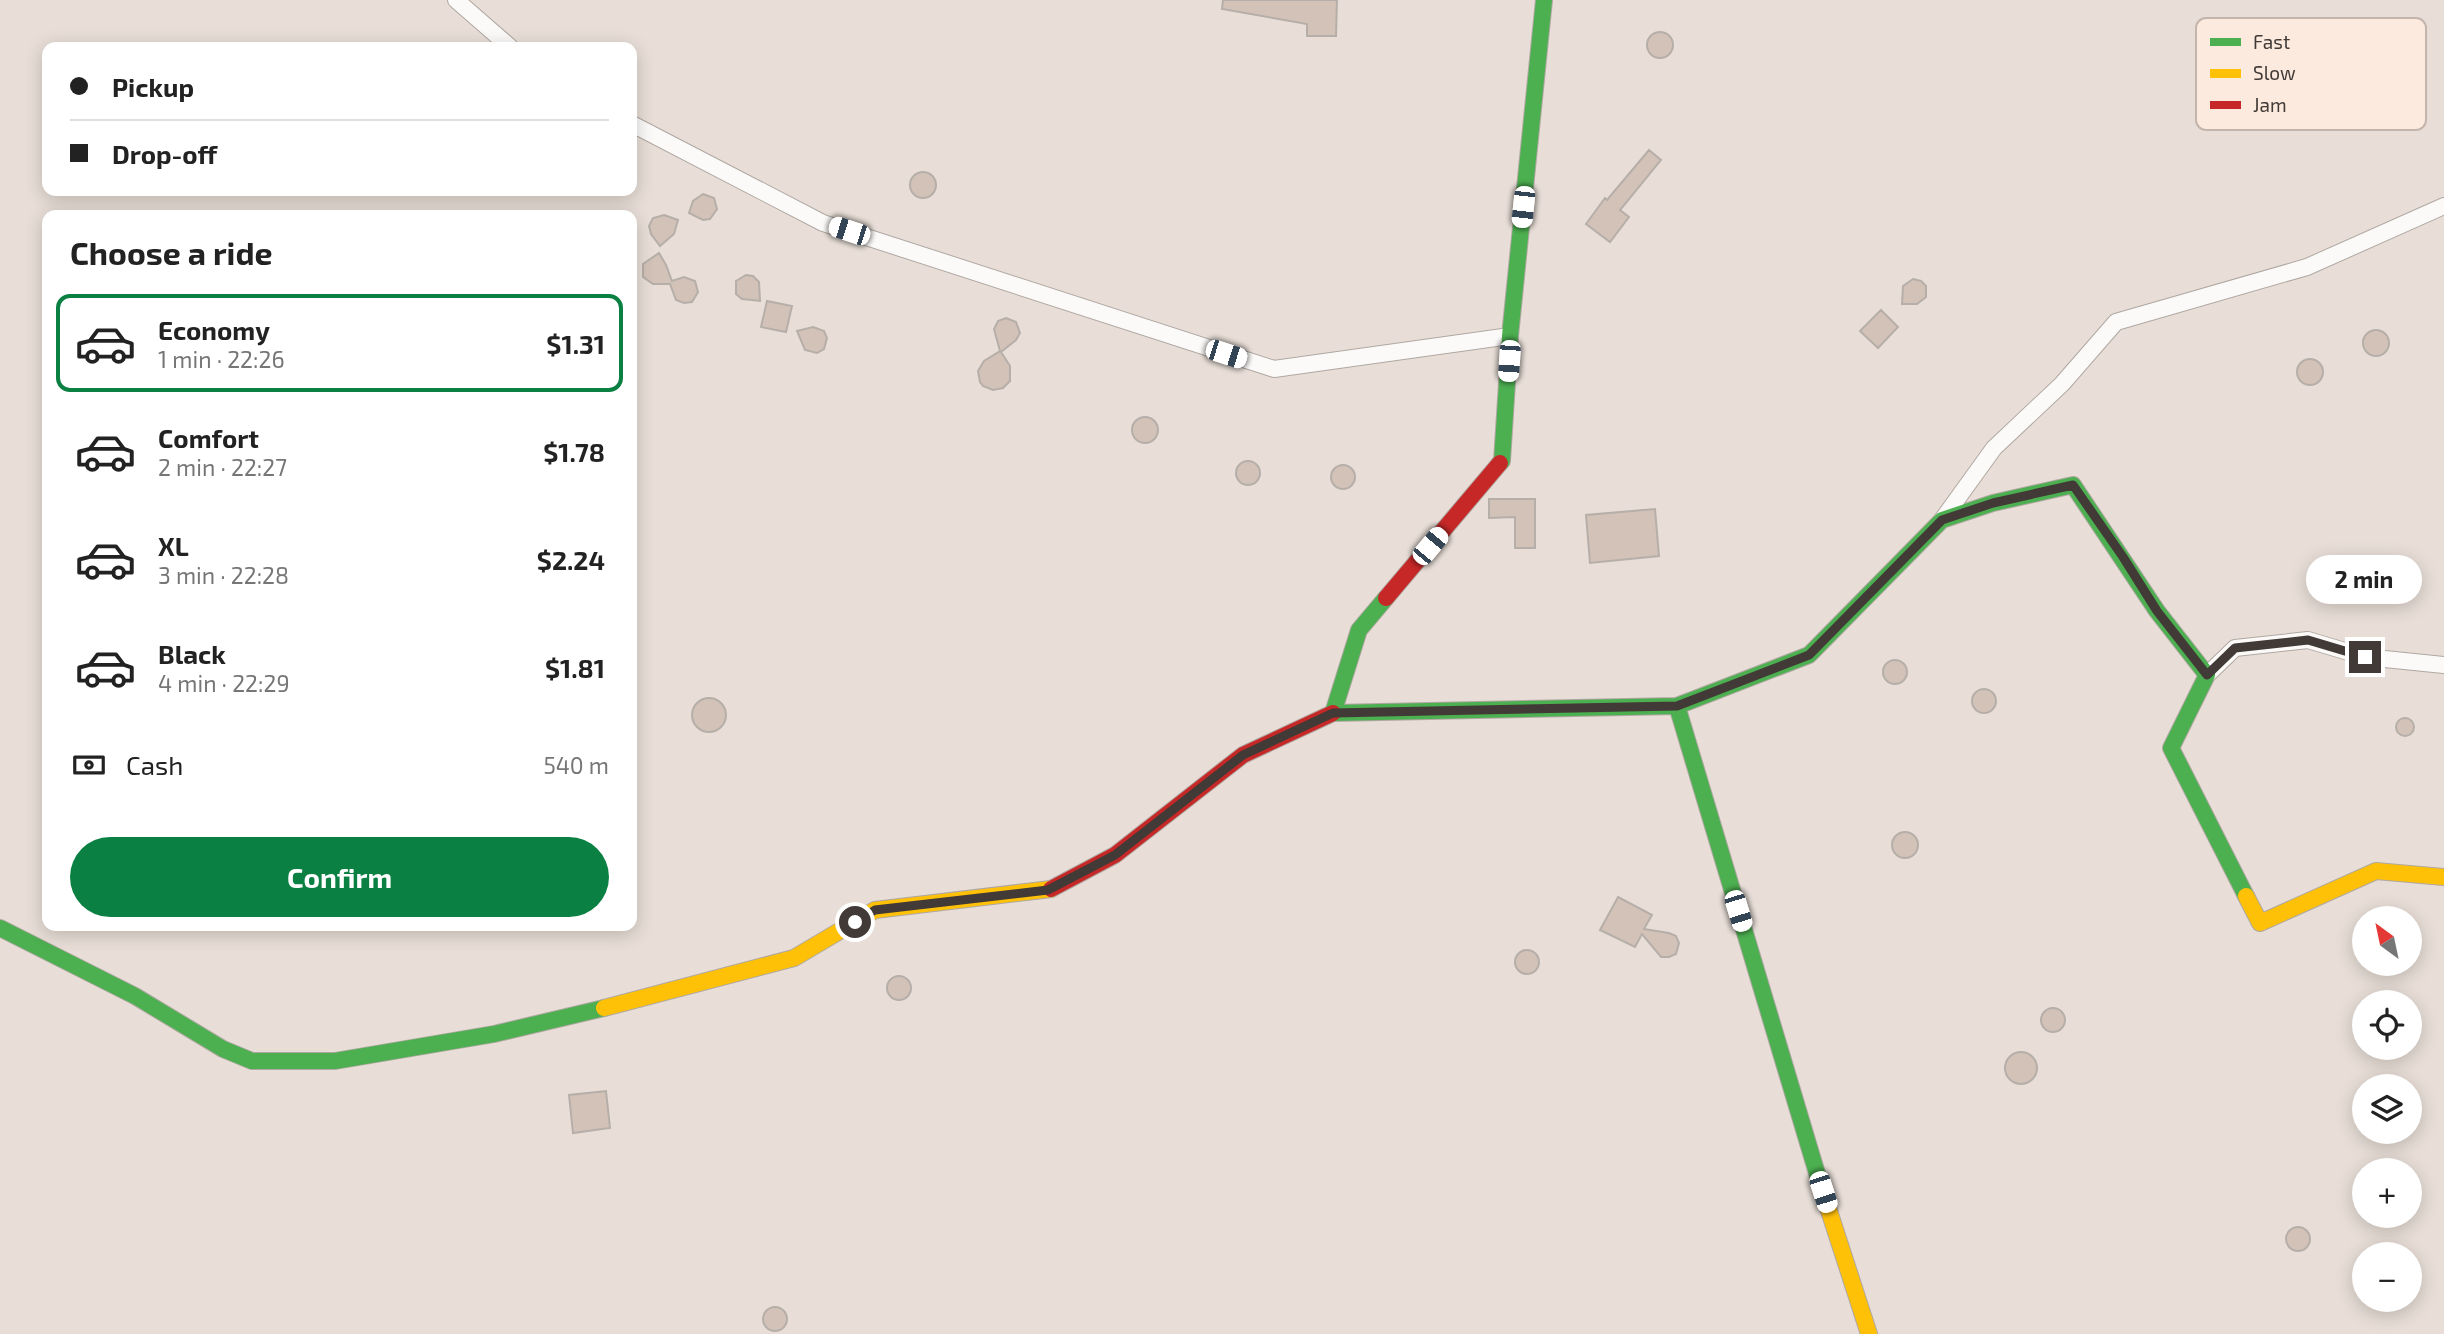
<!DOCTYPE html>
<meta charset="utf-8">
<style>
:root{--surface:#fff;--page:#f2f2f2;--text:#222;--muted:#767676;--line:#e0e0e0;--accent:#0b8043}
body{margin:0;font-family:"Exo 2",sans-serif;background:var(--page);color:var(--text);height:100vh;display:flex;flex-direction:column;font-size:26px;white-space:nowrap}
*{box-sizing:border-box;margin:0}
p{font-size:23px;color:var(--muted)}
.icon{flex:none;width:38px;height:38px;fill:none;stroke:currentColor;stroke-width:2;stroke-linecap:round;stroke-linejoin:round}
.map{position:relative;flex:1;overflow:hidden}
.panel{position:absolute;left:42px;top:210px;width:595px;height:721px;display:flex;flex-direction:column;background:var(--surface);border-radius:14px;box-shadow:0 4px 18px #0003}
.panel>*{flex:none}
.guide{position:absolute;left:42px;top:42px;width:595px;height:154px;border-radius:14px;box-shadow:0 4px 18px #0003;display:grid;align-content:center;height:154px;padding:0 28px;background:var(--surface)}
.needle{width:46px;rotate:327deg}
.controls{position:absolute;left:2352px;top:906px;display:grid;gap:14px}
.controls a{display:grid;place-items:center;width:70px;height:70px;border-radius:50%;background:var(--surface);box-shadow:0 4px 18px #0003;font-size:35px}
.end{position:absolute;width:32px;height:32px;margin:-16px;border:9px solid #413a36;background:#fff;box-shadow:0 0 0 4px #fff}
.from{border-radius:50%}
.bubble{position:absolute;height:49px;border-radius:24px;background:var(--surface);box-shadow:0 4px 18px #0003;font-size:23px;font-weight:700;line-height:49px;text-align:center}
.car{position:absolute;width:21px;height:42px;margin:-21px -10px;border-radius:9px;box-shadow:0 0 5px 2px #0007;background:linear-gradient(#fff 24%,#345 0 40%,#fff 0 76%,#345 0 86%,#fff 0)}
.guide b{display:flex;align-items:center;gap:24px;height:66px;font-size:26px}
.guide b+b{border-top:2px solid var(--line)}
.guide i{width:18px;height:18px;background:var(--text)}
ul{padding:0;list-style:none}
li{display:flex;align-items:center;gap:21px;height:98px;margin:0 14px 10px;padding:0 14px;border:4px solid transparent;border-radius:14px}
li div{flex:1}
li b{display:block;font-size:26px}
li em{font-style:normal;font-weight:700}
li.selected{border-color:var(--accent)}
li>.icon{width:63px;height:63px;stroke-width:1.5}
h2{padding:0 28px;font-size:32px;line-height:84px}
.pay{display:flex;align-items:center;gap:18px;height:77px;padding:0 28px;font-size:26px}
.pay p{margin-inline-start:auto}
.cta{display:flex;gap:14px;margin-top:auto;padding:14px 28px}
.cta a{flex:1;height:80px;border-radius:42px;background:var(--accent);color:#fff;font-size:28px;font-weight:700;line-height:80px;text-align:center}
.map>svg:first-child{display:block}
.building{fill:#d3c2b7;stroke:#b6afa9;stroke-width:2}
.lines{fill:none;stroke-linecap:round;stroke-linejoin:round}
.street-casing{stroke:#afa8a2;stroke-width:18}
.fast-casing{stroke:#afa8a2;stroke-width:18}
.slow-casing{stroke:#afa8a2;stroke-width:18}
.jam-casing{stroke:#afa8a2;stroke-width:18}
.street{stroke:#fcfaf9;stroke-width:16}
.fast{stroke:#4caf50;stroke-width:16}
.slow{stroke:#ffc107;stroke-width:16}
.jam{stroke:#c62828;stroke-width:16}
.route{stroke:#413a36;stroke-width:9}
.key{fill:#fceade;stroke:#c4b5ac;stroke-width:2}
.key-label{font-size:19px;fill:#413a36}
</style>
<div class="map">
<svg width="2444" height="1334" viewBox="0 0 2444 1334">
<rect width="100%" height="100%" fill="#e8ded7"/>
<path class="building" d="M1223 0H1337L1336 36H1307V24L1222 9Z
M1647 45a13 13 0 1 1 26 0a13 13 0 1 1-26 0Z
M1649 150 1661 160 1620 210 1629 217 1610 242 1586 224 1605 198 1607 200Z
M910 185a13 13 0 1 1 26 0a13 13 0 1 1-26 0Z
M703 194 714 198 717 209 710 219 703 220 689 213 693 201Z
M664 215 678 220 674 234 660 246 651 234 649 226 653 218Z
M659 253 666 265 672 281 684 277 695 281 698 292 692 302 684 303 676 300 670 284H653L643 277V264Z
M746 275 753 276 759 282 760 301 742 299 736 294V281Z
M1913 279 1921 281 1926 286V297L1917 304H1902L1903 286Z
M767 301 792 306 786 332 761 327Z
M1881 310 1898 327 1878 348 1860 331Z
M1006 318 1016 322 1020 333 1016 340 1001 352 1010 366V381L1003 388 993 390 983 386 980 382 978 371 984 361 1000 351 994 329 998 321Z
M813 327 824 331 827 338 824 349 817 353 805 350 797 331Z
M2363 343a13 13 0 1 1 26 0a13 13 0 1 1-26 0Z
M2297 372a13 13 0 1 1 26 0a13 13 0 1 1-26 0Z
M1132 430a13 13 0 1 1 26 0a13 13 0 1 1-26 0Z
M1236 473a12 12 0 1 1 24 0a12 12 0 1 1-24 0Z
M1331 477a12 12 0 1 1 24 0a12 12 0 1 1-24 0Z
M1489 499H1535V548H1515V517L1489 518Z
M1655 509 1659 556 1590 563 1586 515Z
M1883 672a12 12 0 1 1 24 0a12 12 0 1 1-24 0Z
M1972 701a12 12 0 1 1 24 0a12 12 0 1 1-24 0Z
M692 715a17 17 0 1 1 34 0a17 17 0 1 1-34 0Z
M2396 727a9 9 0 1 1 18 0a9 9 0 1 1-18 0Z
M1892 845a13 13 0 1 1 26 0a13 13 0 1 1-26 0Z
M1618 897 1652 915 1644 929 1669 933 1676 936 1679 943 1676 954 1669 957H1661L1642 934 1635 947 1600 930Z
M1515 962a12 12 0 1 1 24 0a12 12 0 1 1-24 0Z
M887 988a12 12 0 1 1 24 0a12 12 0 1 1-24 0Z
M2041 1020a12 12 0 1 1 24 0a12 12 0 1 1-24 0Z
M2005 1068a16 16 0 1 1 32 0a16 16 0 1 1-32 0Z
M606 1091 610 1128 573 1133 569 1095Z
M2286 1239a12 12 0 1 1 24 0a12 12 0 1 1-24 0Z
M763 1319a12 12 0 1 1 24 0a12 12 0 1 1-24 0Z"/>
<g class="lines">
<g class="street-casing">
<path id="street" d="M456 0 510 47
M632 124 823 223 1274 369 1510 336
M1942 520 1994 448 2062 384 2116 322 2307 267 2444 206
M2207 675 2235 648 2308 640 2365 657 2444 665"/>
</g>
<g class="fast-casing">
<path id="fast" d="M1500 463 1502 461 1510 336 1544 0
M1386 598 1359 630 1333 713 1677 706 1819 1180
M1677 706 1809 655 1942 520 1993 503 2073 485 2157 611 2207 675 2171 748 2246 896
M0 928 135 996 223 1049 252 1061H335L494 1034 604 1008"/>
</g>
<g class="slow-casing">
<path id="slow" d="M2246 896 2260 923 2376 871 2444 877
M604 1008 794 958 875 910 1051 889
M1819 1180 1869 1334"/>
</g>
<g class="jam-casing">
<path id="jam" d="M1386 598 1500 463
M1051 889 1115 855 1243 755 1333 713"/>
</g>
<use href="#street" class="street"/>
<use href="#fast" class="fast"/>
<use href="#slow" class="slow"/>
<use href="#jam" class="jam"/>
</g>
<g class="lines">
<path class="route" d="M855 922 875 910 1048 890 1115 855 1243 755 1333 713 1677 706 1809 655 1942 520 1993 503 2073 485 2123 557 2157 611 2207 675 2235 648 2308 640 2365 657"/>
</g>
<rect x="2196" y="18" width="230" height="112" rx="10" class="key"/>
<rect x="2210" y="38" width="31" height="8" fill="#4caf50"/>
<rect x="2210" y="69" width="31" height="9" fill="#ffc107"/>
<rect x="2210" y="101" width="31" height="8" fill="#c62828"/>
<g class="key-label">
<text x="2253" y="49">Fast</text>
<text x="2253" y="80">Slow</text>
<text x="2253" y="112">Jam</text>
</g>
</svg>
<div class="controls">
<a><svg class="needle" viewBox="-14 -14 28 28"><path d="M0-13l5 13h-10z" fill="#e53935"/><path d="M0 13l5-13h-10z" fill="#767676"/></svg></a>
<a><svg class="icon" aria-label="locate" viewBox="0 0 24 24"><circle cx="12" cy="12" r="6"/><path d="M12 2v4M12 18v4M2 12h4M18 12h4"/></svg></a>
<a><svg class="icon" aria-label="layers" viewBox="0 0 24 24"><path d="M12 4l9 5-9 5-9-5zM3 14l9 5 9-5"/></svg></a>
<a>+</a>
<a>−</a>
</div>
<i class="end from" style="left:855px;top:922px"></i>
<i class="end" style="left:2365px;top:657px"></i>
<div class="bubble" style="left:2306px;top:555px;width:116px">2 min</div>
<i class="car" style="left:1523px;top:207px;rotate:186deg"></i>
<i class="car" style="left:849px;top:231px;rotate:288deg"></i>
<i class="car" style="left:1226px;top:354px;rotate:108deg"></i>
<i class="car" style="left:1509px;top:361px;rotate:184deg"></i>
<i class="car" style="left:1430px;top:546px;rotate:40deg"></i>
<i class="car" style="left:1738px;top:911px;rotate:163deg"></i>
<i class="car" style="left:1823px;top:1192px;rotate:162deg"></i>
<div class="guide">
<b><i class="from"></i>Pickup</b>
<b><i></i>Drop-off</b>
</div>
<section class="panel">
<h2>Choose a ride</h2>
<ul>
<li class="selected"><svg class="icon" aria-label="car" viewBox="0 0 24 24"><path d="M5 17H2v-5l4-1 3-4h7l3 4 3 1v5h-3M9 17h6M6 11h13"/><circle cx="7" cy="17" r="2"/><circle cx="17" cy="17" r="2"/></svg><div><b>Economy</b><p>1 min · 22:26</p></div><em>$1.31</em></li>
<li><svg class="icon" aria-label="car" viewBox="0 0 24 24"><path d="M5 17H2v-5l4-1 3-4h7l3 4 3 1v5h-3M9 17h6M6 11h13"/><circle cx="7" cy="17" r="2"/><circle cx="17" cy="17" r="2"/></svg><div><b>Comfort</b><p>2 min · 22:27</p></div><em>$1.78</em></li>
<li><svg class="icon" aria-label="car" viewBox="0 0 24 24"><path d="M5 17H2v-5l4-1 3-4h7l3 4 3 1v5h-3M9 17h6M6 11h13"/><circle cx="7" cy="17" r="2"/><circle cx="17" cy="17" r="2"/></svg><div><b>XL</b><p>3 min · 22:28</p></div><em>$2.24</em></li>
<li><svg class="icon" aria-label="car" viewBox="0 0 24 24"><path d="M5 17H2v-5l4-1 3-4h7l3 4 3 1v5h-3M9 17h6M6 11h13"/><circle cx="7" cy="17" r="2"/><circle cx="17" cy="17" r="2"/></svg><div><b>Black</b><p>4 min · 22:29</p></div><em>$1.81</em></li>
</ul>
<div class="pay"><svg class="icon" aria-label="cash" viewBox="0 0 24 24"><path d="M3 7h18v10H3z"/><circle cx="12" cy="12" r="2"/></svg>Cash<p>540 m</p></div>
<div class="cta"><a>Confirm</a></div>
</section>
</div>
